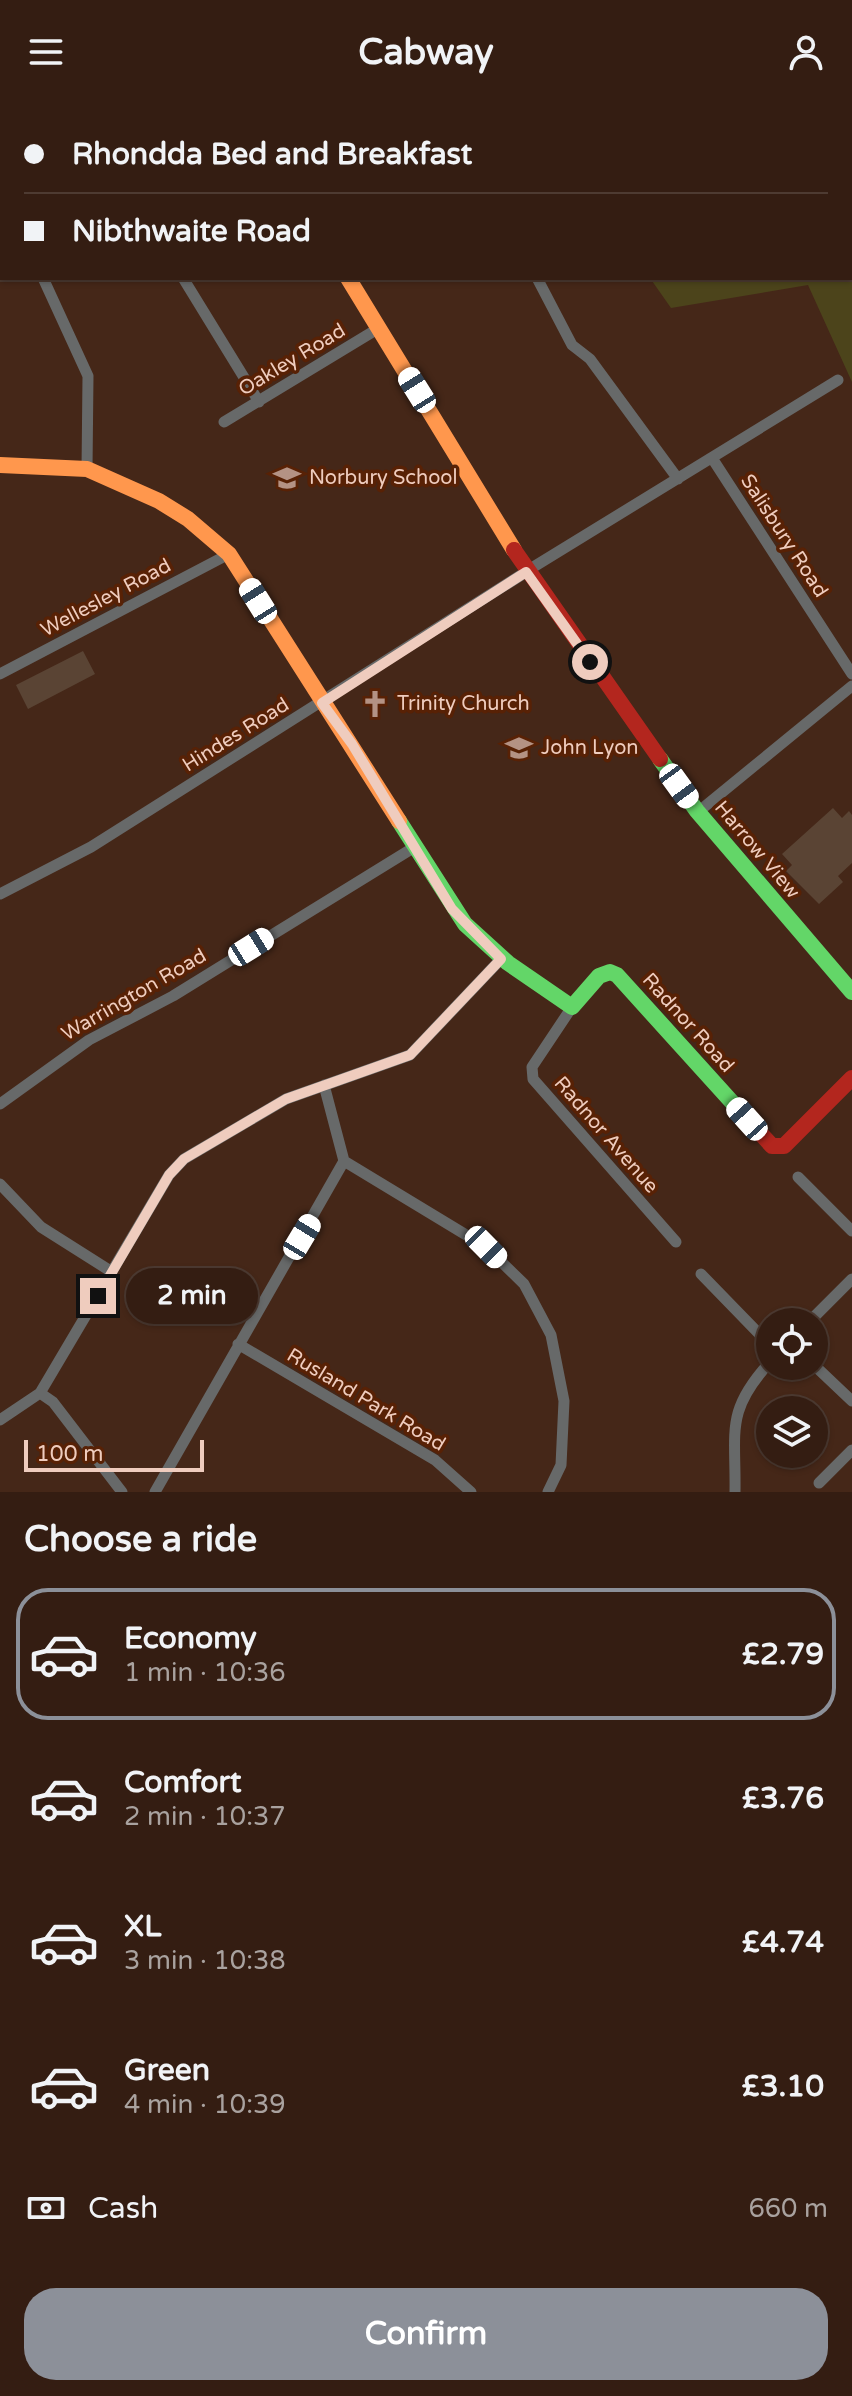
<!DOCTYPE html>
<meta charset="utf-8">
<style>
:root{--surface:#341d12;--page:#3f2a20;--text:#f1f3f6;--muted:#a9a29f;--line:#4e3b32;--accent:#8c9099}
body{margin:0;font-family:"Varela Round",sans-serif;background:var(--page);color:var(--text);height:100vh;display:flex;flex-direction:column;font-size:30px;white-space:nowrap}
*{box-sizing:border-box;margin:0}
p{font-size:26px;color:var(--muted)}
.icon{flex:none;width:44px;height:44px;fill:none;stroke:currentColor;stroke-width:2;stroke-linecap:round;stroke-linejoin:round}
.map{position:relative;height:1388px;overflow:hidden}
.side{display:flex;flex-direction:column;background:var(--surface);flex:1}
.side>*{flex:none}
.hud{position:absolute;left:0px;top:0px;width:852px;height:176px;box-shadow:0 2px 6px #0004,0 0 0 2px var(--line);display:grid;align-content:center;height:176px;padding:0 24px;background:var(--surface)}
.fabs{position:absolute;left:756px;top:1204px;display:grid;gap:16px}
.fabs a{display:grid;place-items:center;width:72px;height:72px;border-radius:50%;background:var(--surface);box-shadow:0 2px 6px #0004,0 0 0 2px var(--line);font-size:40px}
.scale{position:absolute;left:24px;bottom:20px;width:180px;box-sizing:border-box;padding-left:8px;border:4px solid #efccbe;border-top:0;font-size:22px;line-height:28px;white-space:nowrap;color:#efccbe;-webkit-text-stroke:6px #582105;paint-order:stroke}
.end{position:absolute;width:36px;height:36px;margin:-18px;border:10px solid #efccbe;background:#111;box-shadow:0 0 0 4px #111}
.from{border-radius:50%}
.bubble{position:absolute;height:56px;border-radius:28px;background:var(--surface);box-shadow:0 2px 6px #0004,0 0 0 2px var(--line);font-size:26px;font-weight:700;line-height:56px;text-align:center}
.car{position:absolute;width:24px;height:48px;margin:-24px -12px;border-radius:10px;box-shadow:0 0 6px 2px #0007;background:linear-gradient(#fff 24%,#345 0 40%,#fff 0 76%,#345 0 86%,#fff 0)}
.hud b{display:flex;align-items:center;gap:28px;height:76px;font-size:30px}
.hud b+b{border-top:2px solid var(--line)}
.hud i{width:20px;height:20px;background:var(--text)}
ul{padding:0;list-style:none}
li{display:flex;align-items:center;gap:24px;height:132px;margin:0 16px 12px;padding:0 8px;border:4px solid transparent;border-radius:32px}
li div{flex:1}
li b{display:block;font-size:30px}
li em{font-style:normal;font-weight:700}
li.on{border-color:var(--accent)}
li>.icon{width:72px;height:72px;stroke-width:1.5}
h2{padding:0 24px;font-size:36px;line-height:96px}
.pay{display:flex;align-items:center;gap:20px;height:88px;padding:0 24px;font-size:30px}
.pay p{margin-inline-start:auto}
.cta{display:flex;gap:16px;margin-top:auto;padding:16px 24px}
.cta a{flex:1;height:92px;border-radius:32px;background:var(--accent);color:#fff;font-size:32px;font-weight:700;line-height:92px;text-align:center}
header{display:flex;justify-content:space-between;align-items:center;height:104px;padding:0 24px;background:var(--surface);font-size:36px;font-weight:700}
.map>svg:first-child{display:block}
.green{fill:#4c441b}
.building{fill:#5a4434}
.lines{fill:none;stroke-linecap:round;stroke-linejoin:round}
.street{stroke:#676969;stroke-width:11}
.fast{stroke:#63d668;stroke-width:16}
.slow{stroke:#ff974d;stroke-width:16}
.jam{stroke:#b3261e;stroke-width:16}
.route{stroke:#efccbe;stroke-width:10}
.labels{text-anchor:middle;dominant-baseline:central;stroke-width:7;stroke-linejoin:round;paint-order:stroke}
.street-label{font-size:20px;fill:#efccbe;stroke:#582105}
.poi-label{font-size:20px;fill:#efccbe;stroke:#582105;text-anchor:start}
</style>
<header><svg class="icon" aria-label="menu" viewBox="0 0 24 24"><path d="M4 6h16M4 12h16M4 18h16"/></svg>Cabway<svg class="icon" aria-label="person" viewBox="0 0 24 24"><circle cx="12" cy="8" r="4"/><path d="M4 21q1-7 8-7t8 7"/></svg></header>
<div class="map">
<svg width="852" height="1388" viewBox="0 0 852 1388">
<rect width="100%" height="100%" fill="#452718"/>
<path class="green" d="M535 0H852V278L808 181 671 204 650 174H850V2Z"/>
<path class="building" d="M83 547 95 570 28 605 16 581Z
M833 704 842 714 849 707 852 711V759L838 772 843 778 819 800 786 767 792 761 782 750Z"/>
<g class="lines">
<path class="street" d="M442 0 443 2
M43 174 88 272 87 365
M183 174 259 298
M537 174 572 241 590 255 678 375
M224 318 379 224
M712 354 852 570
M535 462 838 276
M0 570 229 450
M698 708 852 582
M0 790 91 743 526 468
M572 903 532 963 533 975 676 1138
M324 981 344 1057 486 1143 524 1180 551 1231 564 1297 561 1361 548 1388
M0 1000 89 936 173 892 413 744
M798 1073 852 1127
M0 1080 41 1123 112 1168
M701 1170 770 1241
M809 1218 852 1175
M238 1240 435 1356 471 1388
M814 1261 852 1297
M40 1289 53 1298 122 1388
M0 1316 40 1289 169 1071 184 1055 286 995 410 951 501 855
M819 1379 852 1346
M155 1388 344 1057
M735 1388C736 1327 725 1307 770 1258"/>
<path class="fast" d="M205 2 207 0
M660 655 697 707 852 888
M399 717 465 820 508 859 572 903 599 872 610 868 617 871 740 1007"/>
<path class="slow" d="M239 0 240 2
M0 126 2 125
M348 174 514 446
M0 361 87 365 159 397 188 415 229 450 399 717"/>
<path class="jam" d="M176 2 178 0
M514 446 660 655
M740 1007 772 1042H784L852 974"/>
</g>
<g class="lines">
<path class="route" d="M98 1192 169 1071 184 1055 286 995 410 951 501 855 452 805 352 640 322 599 526 468 590 558"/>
</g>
<defs>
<g id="school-bare" transform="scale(2.16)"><path d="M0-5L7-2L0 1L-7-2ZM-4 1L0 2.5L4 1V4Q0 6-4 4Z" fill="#b49284" stroke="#582105" stroke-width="2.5" paint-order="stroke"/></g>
<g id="church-bare" transform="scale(2.16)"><path d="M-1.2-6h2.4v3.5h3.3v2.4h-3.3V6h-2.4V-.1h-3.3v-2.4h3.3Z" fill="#b49284" stroke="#582105" stroke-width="2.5" paint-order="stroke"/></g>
</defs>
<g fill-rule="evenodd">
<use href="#school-bare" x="287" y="374"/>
<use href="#church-bare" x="375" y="600"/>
<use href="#school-bare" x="519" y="644"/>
</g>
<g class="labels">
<g class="street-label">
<text transform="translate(292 256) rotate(-31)">Oakley Road</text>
<text transform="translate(784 432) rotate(57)">Salisbury Road</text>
<text transform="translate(106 494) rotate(-28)">Wellesley Road</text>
<text transform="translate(236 631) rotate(-32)">Hindes Road</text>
<text transform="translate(757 746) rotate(50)">Harrow View</text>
<text transform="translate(134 891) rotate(-30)">Warrington Road</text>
<text transform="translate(688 919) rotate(48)">Radnor Road</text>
<text transform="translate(606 1031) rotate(49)">Radnor Avenue</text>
<text transform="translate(366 1296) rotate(31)">Rusland Park Road</text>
</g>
<g class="poi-label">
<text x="309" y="374">Norbury School</text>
<text x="397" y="600">Trinity Church</text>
<text x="541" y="644">John Lyon</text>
</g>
</g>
</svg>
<div class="fabs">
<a><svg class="icon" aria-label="locate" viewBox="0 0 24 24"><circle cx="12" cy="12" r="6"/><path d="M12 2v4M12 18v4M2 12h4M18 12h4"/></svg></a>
<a><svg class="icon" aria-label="layers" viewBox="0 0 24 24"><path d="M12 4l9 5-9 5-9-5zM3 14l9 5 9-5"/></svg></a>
</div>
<div class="scale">100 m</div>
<i class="end from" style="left:590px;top:558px"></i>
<i class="end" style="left:98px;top:1192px"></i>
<div class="bubble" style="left:126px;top:1164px;width:132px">2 min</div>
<i class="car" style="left:417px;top:286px;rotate:328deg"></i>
<i class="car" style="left:258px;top:497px;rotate:328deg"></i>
<i class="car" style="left:679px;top:682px;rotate:144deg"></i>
<i class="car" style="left:251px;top:843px;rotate:58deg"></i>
<i class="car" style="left:747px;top:1015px;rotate:318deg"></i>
<i class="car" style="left:302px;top:1133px;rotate:31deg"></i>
<i class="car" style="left:486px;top:1143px;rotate:135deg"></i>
<div class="hud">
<b><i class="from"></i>Rhondda Bed and Breakfast</b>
<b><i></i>Nibthwaite Road</b>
</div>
</div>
<section class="side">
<h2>Choose a ride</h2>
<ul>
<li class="on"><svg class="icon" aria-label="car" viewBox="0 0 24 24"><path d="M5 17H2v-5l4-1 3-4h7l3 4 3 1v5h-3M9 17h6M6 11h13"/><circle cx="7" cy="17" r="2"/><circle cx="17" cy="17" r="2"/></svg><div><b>Economy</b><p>1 min · 10:36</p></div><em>£2.79</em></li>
<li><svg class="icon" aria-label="car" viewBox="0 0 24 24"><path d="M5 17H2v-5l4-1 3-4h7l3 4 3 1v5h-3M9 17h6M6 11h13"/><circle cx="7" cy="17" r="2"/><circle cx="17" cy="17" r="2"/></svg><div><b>Comfort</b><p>2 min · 10:37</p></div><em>£3.76</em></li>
<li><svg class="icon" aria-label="car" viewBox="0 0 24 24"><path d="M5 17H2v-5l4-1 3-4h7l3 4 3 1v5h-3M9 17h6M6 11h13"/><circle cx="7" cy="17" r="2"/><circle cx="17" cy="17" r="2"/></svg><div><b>XL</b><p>3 min · 10:38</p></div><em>£4.74</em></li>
<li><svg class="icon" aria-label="car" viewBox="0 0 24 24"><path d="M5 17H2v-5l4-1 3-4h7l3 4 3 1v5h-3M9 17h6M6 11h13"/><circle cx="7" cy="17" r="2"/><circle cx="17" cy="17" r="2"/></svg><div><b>Green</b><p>4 min · 10:39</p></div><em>£3.10</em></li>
</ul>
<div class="pay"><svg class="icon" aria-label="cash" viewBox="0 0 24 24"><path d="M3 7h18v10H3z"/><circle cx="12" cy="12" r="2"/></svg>Cash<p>660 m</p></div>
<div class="cta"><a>Confirm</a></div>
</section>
